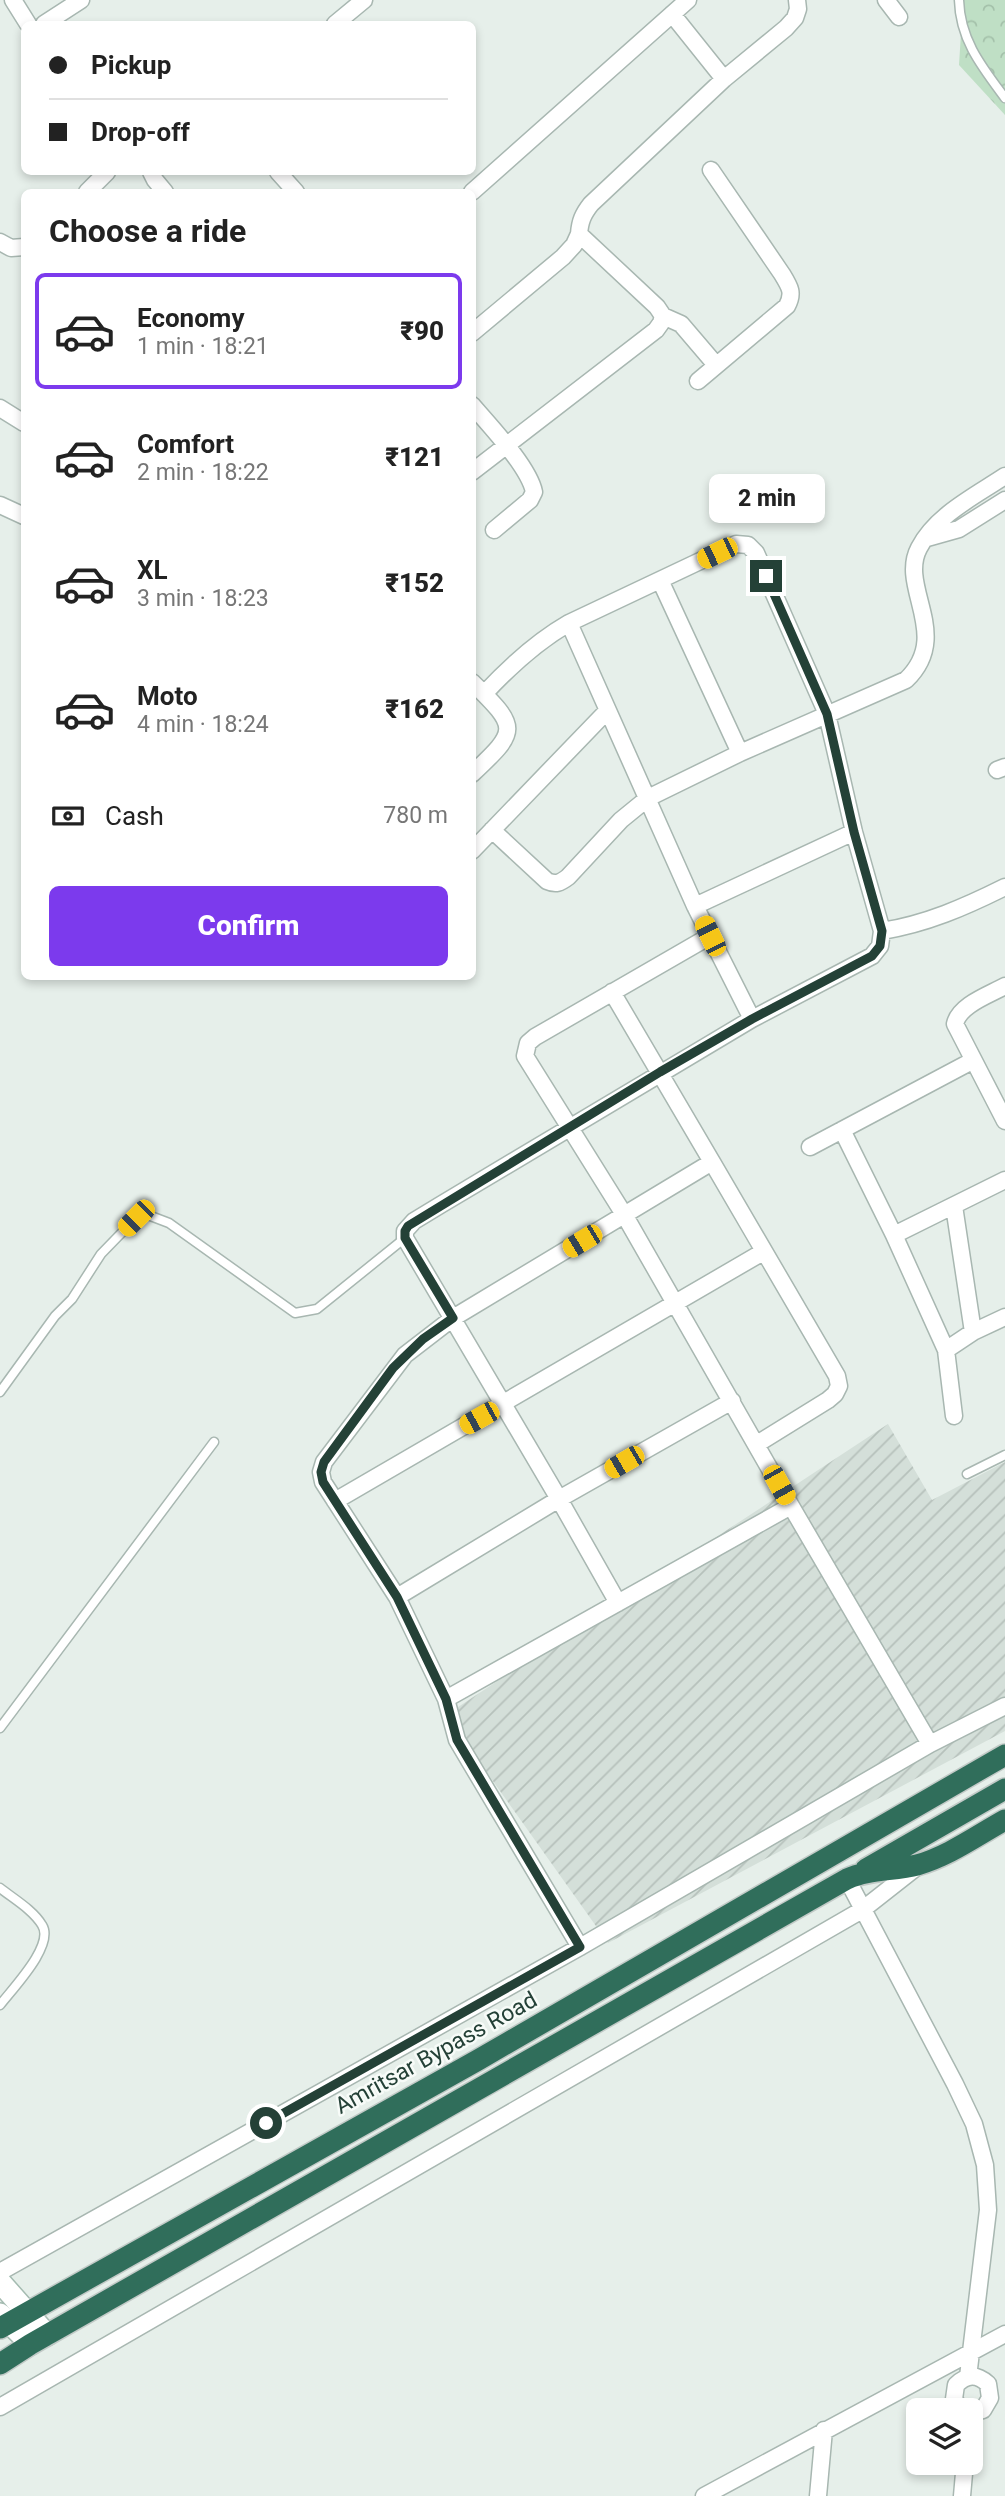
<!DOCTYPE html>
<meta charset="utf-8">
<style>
:root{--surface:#fff;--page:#f6f6f6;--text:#222;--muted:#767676;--line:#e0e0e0;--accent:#7c3aed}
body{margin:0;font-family:Roboto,sans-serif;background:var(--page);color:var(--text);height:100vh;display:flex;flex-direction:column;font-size:26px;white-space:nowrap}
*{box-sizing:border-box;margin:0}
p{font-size:23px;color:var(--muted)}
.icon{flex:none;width:38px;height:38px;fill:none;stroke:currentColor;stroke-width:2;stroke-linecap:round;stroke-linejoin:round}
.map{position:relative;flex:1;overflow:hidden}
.sheet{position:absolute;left:21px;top:189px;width:455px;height:791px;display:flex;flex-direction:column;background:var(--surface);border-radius:10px;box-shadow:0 4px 10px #0003}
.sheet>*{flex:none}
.guide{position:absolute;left:21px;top:21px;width:455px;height:154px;border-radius:10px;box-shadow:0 4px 10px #0003;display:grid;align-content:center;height:154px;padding:0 28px;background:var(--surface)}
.controls{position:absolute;left:906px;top:2398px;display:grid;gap:14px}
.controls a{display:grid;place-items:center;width:77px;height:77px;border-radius:10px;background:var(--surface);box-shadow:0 4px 10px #0003;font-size:35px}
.end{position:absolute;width:32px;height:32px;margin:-16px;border:9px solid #244137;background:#fff;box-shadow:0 0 0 4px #fff}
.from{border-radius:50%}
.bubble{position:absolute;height:49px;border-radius:10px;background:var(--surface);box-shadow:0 4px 10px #0003;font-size:23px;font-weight:800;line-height:49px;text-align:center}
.car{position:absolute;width:21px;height:42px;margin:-21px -10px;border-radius:9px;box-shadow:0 0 5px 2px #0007;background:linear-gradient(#f5c518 24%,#345 0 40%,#f5c518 0 76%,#345 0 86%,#f5c518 0)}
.guide b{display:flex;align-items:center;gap:24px;height:66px;font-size:26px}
.guide b+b{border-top:2px solid var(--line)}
.guide i{width:18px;height:18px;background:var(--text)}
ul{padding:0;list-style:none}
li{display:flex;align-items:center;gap:21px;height:116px;margin:0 14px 10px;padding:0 14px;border:4px solid transparent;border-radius:10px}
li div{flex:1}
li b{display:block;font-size:26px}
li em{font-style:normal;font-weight:800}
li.active{border-color:var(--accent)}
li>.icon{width:63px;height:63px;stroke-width:1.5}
h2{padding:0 28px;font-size:32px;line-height:84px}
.pay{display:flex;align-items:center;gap:18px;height:77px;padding:0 28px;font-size:26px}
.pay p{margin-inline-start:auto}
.cta{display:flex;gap:14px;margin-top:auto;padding:14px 28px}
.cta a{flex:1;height:80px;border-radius:10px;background:var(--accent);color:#fff;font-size:28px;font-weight:800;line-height:80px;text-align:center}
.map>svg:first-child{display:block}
.industrial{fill:url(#industrial-furrows)}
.forest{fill:url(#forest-crowns)}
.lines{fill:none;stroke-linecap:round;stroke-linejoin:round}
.lane-casing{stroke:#a8b7b1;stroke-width:11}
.street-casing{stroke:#a8b7b1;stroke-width:19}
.secondary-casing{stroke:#a4bbb1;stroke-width:24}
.highway-casing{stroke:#c2cac7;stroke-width:24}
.lane{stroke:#fff;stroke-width:8}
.street{stroke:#fff;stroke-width:16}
.secondary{stroke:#fff;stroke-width:21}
.highway{stroke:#306e5b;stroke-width:21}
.route{stroke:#244137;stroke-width:9}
.labels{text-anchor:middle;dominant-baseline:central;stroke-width:5;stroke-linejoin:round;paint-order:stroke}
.street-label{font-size:23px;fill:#244137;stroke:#f7fbf8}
</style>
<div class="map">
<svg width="1005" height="2496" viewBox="0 0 1005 2496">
<defs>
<pattern id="industrial-furrows" width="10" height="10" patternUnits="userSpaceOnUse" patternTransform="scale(1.75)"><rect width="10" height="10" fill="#d4dfd9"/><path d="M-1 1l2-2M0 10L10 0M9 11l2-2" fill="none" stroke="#b6c1bb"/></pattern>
<pattern id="forest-crowns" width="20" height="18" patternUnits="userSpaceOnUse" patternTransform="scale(1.75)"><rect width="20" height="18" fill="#bfdfc5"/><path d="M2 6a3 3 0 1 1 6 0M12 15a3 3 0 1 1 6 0" fill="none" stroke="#a4c1aa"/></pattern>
</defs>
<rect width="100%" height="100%" fill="#e6efea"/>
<path class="industrial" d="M888 1424 932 1500 1005 1462V1731L608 1943 446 1715Z"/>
<path class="forest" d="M963 0H1005V115L959 65Z"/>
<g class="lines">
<g class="lane-casing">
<path id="lane" d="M959 0C960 40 982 67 1005 98
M0 1392 55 1316 72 1299 101 1254 136 1218 148 1215 169 1223 295 1313 317 1309 405 1238
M967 1474 1005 1455
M0 1728 214 1442
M0 1888C14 1899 33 1910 42 1925 55 1945 13 1988 0 2005"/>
</g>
<g class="street-casing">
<path id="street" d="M13 0 28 24
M886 0 899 17
M672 14 724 79
M44 24 81 0
M335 24 364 0
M151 172 155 180 165 192
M278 172 296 192
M87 192 107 172
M472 192 688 0
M0 242 11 248 24 247
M663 316 681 324 716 365
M472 333 563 257 574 245 579 234
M698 381 787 306C794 293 790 287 782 274L711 170
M472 405C490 426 529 467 534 492L530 500 494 530
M0 408 24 423
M472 472 656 330 661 323 663 316 657 307 579 234C580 221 583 214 591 204L724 79 786 28 795 18 798 9 797 0
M0 505 24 516
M927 538 959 529 1005 500
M660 580 740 753
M472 682C519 728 519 730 472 774
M484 694C510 666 536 642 569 623L736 544 748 545 756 553 827 714 854 832 882 931 880 946 872 956 752 1019 695 906 569 623
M997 770 1005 767
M492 830 547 881C556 885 560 883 568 877L621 820 648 798 740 753 906 680C953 635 898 587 919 548 936 515 975 496 1005 476
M472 851 607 711
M695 906 854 832
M882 931C926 924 965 907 1005 887
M710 936 535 1037 528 1043 525 1056 625 1216 791 1506 930 1744
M1005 986C989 995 959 1005 955 1024L1005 1121
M612 992 712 1162
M842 1130 894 1235 946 1350 954 1416
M810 1147 972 1061
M954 1206 973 1332
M894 1235 1005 1180
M946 1350 973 1332 1005 1317
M335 1501 763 1252
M397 1597 559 1499 732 1401
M618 1603 559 1499 405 1238V1231L414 1221 442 1204 752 1019
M446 1699 791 1506
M847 1879 955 2084 974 2124 985 2165 988 2210 968 2377
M580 1947 457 1740 446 1699 397 1597 323 1482 321 1472 324 1462 405 1355 453 1318 712 1162 837 1376 839 1386 835 1394 828 1400 757 1444
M0 2272 580 1947 930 1744 1005 1706
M0 2407 862 1910 918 1866
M961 2410 954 2399 956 2385C967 2374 977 2374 988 2384L990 2398 983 2410 971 2413
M704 2496 1005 2334
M818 2496 824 2430
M962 2496 965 2462"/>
</g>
<g class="secondary-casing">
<path id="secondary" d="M0 2282 47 2335
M0 2314 31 2344"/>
</g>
<g class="highway-casing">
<path id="highway" d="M866 1869 1005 1789
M0 2328 478 2060 1005 1755
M0 2364 31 2344 847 1879C868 1869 894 1871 917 1865 949 1856 976 1836 1005 1820"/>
</g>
<use href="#lane" class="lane"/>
<use href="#street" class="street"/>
<use href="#secondary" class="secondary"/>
<use href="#highway" class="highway"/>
</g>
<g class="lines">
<path class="route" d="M266 2123 580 1947 457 1740 446 1699 397 1597 323 1482 321 1472 324 1462 393 1368 423 1339 453 1318 405 1238V1231L408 1226 660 1072 752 1019 872 956 880 946 882 931 854 832 827 714 766 576"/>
</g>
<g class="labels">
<g class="street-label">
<text transform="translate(436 2053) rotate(-29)">Amritsar Bypass Road</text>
</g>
</g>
</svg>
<div class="controls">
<a><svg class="icon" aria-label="layers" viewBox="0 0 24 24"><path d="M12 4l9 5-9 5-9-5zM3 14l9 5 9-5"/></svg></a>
</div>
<i class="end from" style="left:266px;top:2123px"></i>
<i class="end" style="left:766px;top:576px"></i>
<div class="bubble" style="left:709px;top:474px;width:116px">2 min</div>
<i class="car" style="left:717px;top:553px;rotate:244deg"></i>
<i class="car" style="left:710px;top:936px;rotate:334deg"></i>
<i class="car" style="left:136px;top:1218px;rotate:225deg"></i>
<i class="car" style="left:582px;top:1241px;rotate:239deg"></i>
<i class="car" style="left:479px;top:1418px;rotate:241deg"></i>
<i class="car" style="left:624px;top:1462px;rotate:240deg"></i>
<i class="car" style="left:779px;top:1485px;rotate:151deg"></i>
<div class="guide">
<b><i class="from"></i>Pickup</b>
<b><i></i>Drop-off</b>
</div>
<section class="sheet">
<h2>Choose a ride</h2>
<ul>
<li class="active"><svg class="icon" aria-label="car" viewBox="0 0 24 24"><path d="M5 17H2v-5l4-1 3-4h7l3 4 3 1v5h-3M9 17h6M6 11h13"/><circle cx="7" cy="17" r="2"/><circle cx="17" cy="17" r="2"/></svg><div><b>Economy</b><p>1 min · 18:21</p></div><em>₹90</em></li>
<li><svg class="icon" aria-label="car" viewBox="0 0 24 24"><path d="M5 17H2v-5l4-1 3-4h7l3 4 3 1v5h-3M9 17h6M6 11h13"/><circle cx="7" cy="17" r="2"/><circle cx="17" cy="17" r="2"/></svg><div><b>Comfort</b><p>2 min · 18:22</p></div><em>₹121</em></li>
<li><svg class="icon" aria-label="car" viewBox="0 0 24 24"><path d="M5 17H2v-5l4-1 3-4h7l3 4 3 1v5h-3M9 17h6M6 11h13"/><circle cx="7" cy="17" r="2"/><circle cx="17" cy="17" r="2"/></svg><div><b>XL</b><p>3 min · 18:23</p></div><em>₹152</em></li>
<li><svg class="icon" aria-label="car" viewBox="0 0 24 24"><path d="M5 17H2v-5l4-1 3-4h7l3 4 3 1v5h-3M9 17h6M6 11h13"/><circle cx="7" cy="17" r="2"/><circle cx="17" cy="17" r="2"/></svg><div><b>Moto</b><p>4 min · 18:24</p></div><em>₹162</em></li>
</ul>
<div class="pay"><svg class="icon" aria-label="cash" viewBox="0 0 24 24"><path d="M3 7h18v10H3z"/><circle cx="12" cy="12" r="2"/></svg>Cash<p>780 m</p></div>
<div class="cta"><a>Confirm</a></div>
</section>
</div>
